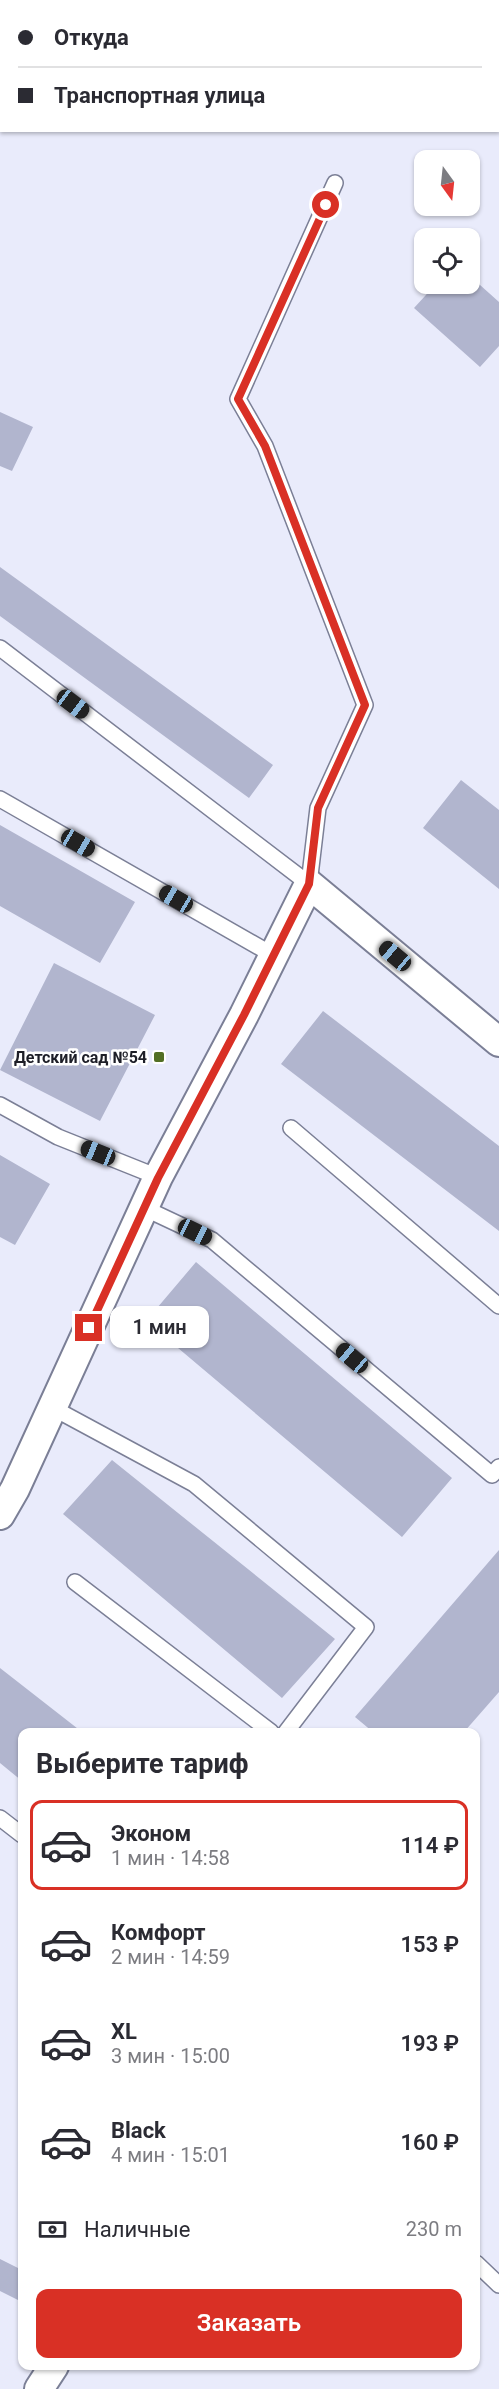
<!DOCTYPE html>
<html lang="ru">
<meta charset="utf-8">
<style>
:root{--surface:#fff;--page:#f2f2f3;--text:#2b2b33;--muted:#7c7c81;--line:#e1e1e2;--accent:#d93025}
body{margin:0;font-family:Roboto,sans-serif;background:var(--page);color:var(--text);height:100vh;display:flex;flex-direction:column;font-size:22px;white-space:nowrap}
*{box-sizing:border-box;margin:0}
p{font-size:20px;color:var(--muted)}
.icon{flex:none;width:33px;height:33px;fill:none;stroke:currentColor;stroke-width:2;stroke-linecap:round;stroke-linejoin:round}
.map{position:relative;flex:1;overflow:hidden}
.panel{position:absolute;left:18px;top:1728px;width:462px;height:642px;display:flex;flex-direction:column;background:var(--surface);border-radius:12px;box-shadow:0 2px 4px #0004}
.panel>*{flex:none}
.guide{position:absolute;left:0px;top:0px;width:500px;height:132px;box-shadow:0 2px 4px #0004;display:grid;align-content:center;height:132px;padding:0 18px;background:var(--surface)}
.needle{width:39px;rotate:165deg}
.buttons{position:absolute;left:414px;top:150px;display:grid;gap:12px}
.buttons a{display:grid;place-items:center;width:66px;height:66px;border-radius:12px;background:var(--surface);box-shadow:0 2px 4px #0004;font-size:30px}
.end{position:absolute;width:27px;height:27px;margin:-14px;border:8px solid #d93025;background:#fff;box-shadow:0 0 0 3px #fff}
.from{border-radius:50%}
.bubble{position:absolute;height:42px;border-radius:12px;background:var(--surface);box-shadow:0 2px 4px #0004;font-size:20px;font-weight:600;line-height:42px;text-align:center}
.car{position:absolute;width:18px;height:36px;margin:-18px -9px;border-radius:8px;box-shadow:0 0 4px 2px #0007;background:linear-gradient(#222 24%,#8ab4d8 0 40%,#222 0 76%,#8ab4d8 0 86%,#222 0)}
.guide b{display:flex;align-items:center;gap:21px;height:57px;font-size:22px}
.guide b+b{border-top:2px solid var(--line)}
.guide i{width:15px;height:15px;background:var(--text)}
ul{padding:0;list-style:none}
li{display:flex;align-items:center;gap:18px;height:90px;margin:0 12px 9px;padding:0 6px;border:3px solid transparent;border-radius:12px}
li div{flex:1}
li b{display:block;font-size:22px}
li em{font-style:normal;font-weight:600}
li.on{border-color:var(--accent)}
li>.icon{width:54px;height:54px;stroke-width:1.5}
h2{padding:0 18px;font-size:27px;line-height:72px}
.pay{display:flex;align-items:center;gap:15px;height:66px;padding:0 18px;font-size:22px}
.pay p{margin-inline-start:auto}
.primary-button{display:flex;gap:12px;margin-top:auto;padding:12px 18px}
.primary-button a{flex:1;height:69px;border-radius:12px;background:var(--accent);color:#fff;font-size:24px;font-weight:600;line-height:69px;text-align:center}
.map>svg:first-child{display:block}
.building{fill:#b1b5ce}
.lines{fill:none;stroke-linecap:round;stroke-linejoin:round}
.lane-casing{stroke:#7b7f96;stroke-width:18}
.street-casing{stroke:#7b7f96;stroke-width:32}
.lane{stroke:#fff;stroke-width:15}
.street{stroke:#fff;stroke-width:28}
.route{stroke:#d93025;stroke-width:8}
.poi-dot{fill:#526f24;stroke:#fff;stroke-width:2}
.labels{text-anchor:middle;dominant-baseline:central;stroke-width:5;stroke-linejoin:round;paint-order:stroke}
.poi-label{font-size:16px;font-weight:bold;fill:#1d1e27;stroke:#fff;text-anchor:end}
</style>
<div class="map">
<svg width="499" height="2389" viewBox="0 0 499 2389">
<rect width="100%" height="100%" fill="#e9ebfb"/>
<path class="building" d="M470 276 499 302V346L480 367 414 308 436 284H470Z
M0 412 33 427 12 471 0 466Z
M0 567 273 765 249 798 0 616Z
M461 780 499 810V889L423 828Z
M0 825 135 902 100 963 0 906Z
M54 963 155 1015 100 1121 0 1070Z
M323 1011 499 1146V1231L281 1064Z
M0 1155 50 1184 15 1245 0 1237Z
M196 1262 452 1478 402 1537 146 1321Z
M112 1460 335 1639 282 1698 63 1514Z
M499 1550V1692L464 1732H373L355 1717Z
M0 1668 82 1732H22V1781L0 1763Z
M0 2259 22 2270V2291L18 2300 0 2291Z"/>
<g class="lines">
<g class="lane-casing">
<path id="lane" d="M0 648 309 884
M0 799 273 955
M309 884 318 808 365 705 265 446 238 399 335 183
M0 1105 58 1137 158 1177
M291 1128 499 1306
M144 1208 212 1240 492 1475 499 1467
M53 1408 194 1484 366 1627 286 1732
M75 1582 271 1732
M0 1818 22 1835
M476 2263 499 2285"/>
</g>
<g class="street-casing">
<path id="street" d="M0 1515 15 1489 158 1177 244 1015 309 884 499 1042
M39 2389 54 2366"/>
</g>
<use href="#lane" class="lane"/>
<use href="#street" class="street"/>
</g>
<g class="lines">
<path class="route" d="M89 1328 158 1178 244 1015 309 884 318 808 365 705 265 446 238 399 326 205"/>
</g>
<rect class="poi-dot" x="153" y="1051" width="12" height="12" rx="3"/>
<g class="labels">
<g class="poi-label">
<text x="147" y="1057">Детский сад №54</text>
</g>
</g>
</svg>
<div class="buttons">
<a><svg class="needle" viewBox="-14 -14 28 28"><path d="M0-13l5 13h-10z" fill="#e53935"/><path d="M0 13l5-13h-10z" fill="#7c7c81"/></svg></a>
<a><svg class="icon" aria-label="locate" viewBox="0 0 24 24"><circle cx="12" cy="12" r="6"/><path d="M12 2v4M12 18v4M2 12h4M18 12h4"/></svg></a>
</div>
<i class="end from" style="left:326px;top:205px"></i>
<i class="end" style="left:89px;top:1328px"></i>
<div class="bubble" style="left:110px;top:1306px;width:99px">1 мин</div>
<i class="car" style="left:73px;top:704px;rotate:127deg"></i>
<i class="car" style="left:78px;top:843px;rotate:120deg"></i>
<i class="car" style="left:176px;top:899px;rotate:300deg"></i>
<i class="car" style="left:395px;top:956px;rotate:310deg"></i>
<i class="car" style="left:98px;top:1153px;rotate:292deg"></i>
<i class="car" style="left:195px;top:1232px;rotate:116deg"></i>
<i class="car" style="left:352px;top:1358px;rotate:310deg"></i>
<div class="guide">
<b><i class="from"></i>Откуда</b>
<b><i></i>Транспортная улица</b>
</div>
<section class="panel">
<h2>Выберите тариф</h2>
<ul>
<li class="on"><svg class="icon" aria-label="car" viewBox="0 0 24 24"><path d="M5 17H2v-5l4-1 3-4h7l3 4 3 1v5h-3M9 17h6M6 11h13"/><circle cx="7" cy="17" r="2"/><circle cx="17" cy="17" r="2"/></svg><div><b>Эконом</b><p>1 мин · 14:58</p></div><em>114 ₽</em></li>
<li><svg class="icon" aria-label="car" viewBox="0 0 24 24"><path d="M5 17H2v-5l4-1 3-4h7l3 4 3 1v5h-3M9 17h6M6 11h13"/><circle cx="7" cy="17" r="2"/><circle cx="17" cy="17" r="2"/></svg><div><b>Комфорт</b><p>2 мин · 14:59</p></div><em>153 ₽</em></li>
<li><svg class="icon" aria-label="car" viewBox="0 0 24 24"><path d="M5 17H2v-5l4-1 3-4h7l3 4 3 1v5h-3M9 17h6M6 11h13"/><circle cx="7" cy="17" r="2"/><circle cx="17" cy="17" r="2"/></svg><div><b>XL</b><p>3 мин · 15:00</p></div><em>193 ₽</em></li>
<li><svg class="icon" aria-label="car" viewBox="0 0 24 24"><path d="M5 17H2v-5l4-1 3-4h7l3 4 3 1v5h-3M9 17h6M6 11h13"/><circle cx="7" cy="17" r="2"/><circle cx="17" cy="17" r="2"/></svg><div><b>Black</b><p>4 мин · 15:01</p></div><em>160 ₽</em></li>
</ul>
<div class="pay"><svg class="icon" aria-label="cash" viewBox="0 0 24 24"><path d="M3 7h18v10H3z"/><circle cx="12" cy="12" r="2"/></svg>Наличные<p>230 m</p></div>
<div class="primary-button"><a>Заказать</a></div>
</section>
</div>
